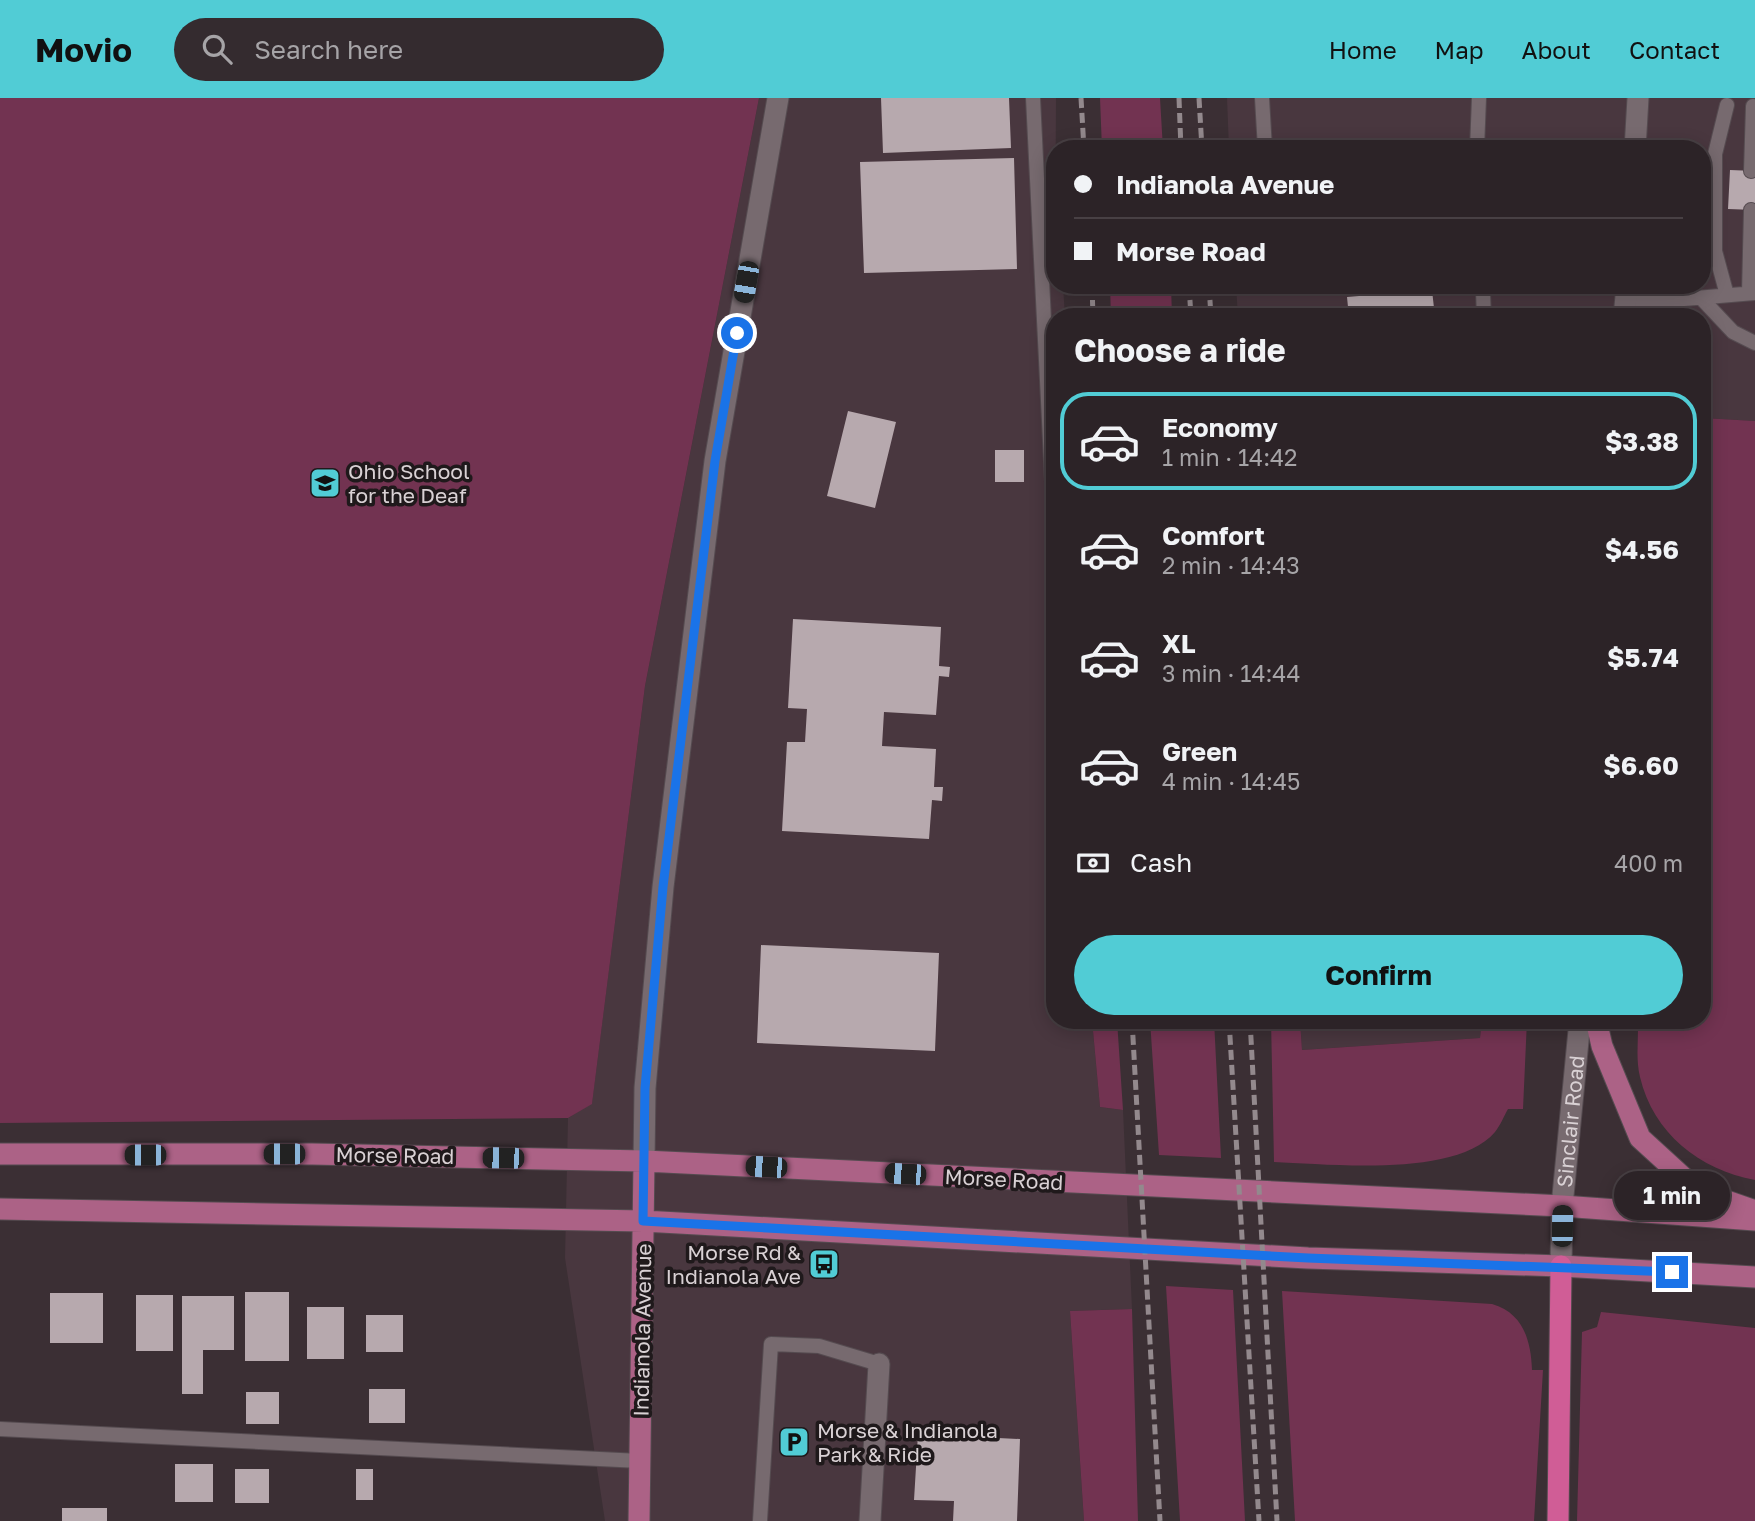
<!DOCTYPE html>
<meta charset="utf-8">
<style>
:root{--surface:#2c2327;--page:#342b2f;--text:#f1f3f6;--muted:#a6a4a7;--line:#484044;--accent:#51ccd5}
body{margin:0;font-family:"Golos Text",sans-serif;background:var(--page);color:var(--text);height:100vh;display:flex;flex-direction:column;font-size:26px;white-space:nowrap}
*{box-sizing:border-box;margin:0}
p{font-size:23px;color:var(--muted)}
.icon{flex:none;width:38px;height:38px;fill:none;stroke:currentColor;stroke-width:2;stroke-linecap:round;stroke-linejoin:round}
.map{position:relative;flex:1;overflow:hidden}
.sheet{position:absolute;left:1046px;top:210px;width:665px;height:721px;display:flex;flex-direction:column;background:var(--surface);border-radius:28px;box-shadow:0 4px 18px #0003,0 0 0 2px var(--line)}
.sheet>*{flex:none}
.banner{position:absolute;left:1046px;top:42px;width:665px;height:154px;border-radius:28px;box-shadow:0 4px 18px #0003,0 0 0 2px var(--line);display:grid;align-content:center;height:154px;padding:0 28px;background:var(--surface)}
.end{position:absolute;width:32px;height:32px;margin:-16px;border:9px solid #1a73e8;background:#fff;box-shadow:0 0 0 4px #fff}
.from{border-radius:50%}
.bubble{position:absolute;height:49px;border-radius:24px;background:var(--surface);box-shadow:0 4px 18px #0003,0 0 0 2px var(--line);font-size:23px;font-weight:700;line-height:49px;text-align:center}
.car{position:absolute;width:21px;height:42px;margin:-21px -10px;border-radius:9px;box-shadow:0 0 5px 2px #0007;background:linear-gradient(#222 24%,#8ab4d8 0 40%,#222 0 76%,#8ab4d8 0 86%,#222 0)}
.banner b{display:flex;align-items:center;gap:24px;height:66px;font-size:26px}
.banner b+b{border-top:2px solid var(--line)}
.banner i{width:18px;height:18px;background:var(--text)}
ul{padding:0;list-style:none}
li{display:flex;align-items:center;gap:21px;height:98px;margin:0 14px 10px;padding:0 14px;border:4px solid transparent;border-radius:28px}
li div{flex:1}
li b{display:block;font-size:26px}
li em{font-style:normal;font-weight:700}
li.current{border-color:var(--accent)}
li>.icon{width:63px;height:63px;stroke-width:1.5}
h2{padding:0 28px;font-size:32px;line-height:84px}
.pay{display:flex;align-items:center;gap:18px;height:77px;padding:0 28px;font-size:26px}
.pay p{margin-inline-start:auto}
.action{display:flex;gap:14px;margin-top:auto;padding:14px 28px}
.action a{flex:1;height:80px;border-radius:42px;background:var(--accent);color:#111;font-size:28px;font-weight:700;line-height:80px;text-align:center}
header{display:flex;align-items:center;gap:42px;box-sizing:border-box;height:98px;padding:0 35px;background:var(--accent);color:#111}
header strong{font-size:33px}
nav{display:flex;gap:38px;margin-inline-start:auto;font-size:24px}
.search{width:490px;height:63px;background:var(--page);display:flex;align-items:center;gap:18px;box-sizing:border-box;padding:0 24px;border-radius:38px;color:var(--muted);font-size:26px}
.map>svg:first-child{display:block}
.built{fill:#49373f}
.green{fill:#723351}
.building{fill:#b7a9ae}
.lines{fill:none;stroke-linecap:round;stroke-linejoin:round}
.lane-casing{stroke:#554b50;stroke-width:16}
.street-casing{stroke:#554b50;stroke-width:23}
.secondary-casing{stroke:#554b50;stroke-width:23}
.primary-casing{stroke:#554b50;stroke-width:23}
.highway-casing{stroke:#554b50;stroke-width:23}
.lane{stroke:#776a6f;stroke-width:14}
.street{stroke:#776a6f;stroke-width:21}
.secondary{stroke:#776a6f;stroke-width:21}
.primary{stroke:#ac6286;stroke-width:21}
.highway{stroke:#d05d96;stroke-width:21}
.rail{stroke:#93898d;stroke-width:5;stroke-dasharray:10 5;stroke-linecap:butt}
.route{stroke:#1a73e8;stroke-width:9}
.labels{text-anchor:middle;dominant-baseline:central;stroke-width:7;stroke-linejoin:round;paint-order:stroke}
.poi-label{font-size:21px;fill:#d9d1d4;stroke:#1f191b;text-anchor:start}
.street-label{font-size:21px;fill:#d9d1d4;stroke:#1f191b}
</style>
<header>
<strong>Movio</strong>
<div class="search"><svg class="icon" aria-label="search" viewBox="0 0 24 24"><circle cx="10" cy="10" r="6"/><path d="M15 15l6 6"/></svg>Search here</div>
<nav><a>Home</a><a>Map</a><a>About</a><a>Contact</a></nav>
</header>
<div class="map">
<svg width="1755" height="1423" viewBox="0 0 1755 1423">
<rect width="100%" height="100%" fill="#3b2f34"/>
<path class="built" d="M759 0H1056L1055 187H1063L1065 219H1055V922H1092L1100 1009 1123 1012 1132 1211 1070 1213 1084 1423H605L565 1160 568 1020 592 1005 645 588Z
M1227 0H1755V323L1703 320V219H1238L1236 187H1703V51H1229Z
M1300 922H1482L1480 940 1302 952Z"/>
<path class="green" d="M0 0H759L645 588 592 1006 568 1020 0 1025Z
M1100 0H1160L1163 51H1102Z
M1110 187H1171L1172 219H1111Z
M1703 320 1755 323V1082C1700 1072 1653 1035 1640 979 1636 963 1638 946 1638 930H1627L1628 922H1703Z
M1092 922H1117L1123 1012 1100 1009Z
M1150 922H1214L1221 1060 1159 1057Z
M1271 922H1300L1302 952 1480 940 1482 922H1527L1523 1011H1508C1504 1018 1500 1028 1495 1034 1456 1080 1330 1066 1274 1064Z
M1166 1188 1233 1192 1245 1423H1180Z
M1282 1193 1492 1206C1523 1215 1531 1242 1532 1272H1543L1534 1423H1295Z
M1132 1211 1138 1423H1084L1070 1213Z
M1601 1214 1755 1230V1423H1577L1582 1234 1597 1229Z"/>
<path class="building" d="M881 0H1009L1011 50 883 55Z
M1014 60 1017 171 864 175 860 64Z
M1730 72 1755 73V112L1728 111Z
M1432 192 1435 219H1349L1347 199Z
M848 313 896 324 875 410 827 398Z
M995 352H1024V384H995Z
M793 521 941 529 939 568 950 569 949 579 939 578 936 617 884 614 882 648 936 651 934 689H943L942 703 932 702 929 741 782 733 787 644H805L807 611 788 610Z
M761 847 939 855 935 953 757 945Z
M245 1194H289V1263H245Z
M50 1195H103V1245H50Z
M136 1197H173V1253H136Z
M182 1198H234V1252H203V1296H182Z
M307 1209H344V1261H307Z
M366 1217H403V1254H366Z
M369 1291H405V1325H369Z
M246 1294H279V1326H246Z
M918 1336 1020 1341 1017 1423H953L954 1403 914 1402Z
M175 1366H213V1404H175Z
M235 1371H269V1405H235Z
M356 1371H373V1402H356Z
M62 1410H107V1423H62Z"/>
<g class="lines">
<g class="lane-casing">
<path id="lane" d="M1033 0 1055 444
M1262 0 1265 51
M1477 51 1479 0
M1751 73 1753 8
M1483 194 1484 219
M1749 195 1751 112
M1727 197 1715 153V56L1727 7
M1701 200 1733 234 1755 245
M1625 206 1755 195
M0 1331 640 1363
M760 1423 771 1246 819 1248 879 1266"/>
</g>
<g class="street-casing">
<path id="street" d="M870 1423 879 1266"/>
</g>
<g class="secondary-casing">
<g id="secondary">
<path d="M1635 51 1638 0"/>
<path d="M1624 219 1627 187"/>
<path d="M644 1063 645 990 663 789 715 363 778 0"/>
<path id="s1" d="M1561 1168 1562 1108 1580 922"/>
</g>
</g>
<g class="primary-casing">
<path id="primary" d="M1596 922 1602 948 1640 1040 1698 1093 1755 1113
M0 1056H312L644 1063 1562 1108 1755 1122
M0 1111 643 1123 1308 1160 1561 1168 1755 1179
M639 1423 644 1063"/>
</g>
<g class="highway-casing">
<path id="highway" d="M1558 1423 1561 1168"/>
</g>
<use href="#lane" class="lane"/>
<use href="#street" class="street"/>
<use href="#secondary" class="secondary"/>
<use href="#primary" class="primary"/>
<use href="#highway" class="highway"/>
<path class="rail" d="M1081 0 1084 51
M1179 0 1181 51
M1199 0 1202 51
M1092 187 1093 219
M1189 187 1191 219
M1209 187 1211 219
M1132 922 1160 1423
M1229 922 1259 1423
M1250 922 1277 1423"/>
</g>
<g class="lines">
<path class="route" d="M737 235 715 363 663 789 645 990 643 1123 1308 1160 1672 1174"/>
</g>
<defs>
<g id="school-square" transform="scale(1.575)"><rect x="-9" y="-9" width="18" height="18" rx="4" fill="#51ccd5" stroke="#1f191b"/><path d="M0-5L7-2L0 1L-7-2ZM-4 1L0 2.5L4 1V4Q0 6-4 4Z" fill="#111"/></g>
<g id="bus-square" transform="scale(1.575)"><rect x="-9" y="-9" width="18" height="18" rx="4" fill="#51ccd5" stroke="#1f191b"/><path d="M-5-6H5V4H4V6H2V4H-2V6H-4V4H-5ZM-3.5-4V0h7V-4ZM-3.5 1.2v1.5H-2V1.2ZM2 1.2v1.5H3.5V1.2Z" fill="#111"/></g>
<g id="parking-square" transform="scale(1.575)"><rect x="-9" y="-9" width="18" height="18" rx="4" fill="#51ccd5" stroke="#1f191b"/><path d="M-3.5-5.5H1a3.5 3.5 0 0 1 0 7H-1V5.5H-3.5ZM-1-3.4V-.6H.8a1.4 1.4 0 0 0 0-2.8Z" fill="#111"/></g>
</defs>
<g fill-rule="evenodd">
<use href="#school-square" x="325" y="385"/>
<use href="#bus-square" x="824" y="1166"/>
<use href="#parking-square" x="794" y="1344"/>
</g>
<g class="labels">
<g class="poi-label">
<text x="348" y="373">Ohio School<tspan x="348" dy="24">for the Deaf</tspan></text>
<text x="801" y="1154" text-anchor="end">Morse Rd &amp;<tspan x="801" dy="24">Indianola Ave</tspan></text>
<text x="817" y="1332">Morse &amp; Indianola<tspan x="817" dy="24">Park &amp; Ride</tspan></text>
</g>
<g class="street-label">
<text stroke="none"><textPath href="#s1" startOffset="145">Sinclair Road</textPath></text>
<text transform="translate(395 1057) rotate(1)">Morse Road</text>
<text transform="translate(1004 1081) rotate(3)">Morse Road</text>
<text transform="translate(642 1232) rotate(-89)">Indianola Avenue</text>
</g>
</g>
</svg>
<i class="end from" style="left:737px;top:235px"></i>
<i class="end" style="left:1672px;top:1174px"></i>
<div class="bubble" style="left:1614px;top:1073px;width:116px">1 min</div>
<i class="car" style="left:746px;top:184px;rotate:190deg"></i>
<i class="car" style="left:284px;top:1056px;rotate:270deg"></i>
<i class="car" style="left:145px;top:1057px;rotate:270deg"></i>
<i class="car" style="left:503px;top:1060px;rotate:271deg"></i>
<i class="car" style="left:766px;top:1069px;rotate:273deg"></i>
<i class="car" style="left:905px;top:1076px;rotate:273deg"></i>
<i class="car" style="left:1562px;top:1128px;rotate:1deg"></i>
<div class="banner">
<b><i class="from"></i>Indianola Avenue</b>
<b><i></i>Morse Road</b>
</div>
<section class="sheet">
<h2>Choose a ride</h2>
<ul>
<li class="current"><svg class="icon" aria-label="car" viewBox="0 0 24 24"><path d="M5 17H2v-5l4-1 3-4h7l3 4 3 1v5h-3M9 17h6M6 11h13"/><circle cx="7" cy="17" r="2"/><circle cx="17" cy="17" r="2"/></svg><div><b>Economy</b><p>1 min · 14:42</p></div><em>$3.38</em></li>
<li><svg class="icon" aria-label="car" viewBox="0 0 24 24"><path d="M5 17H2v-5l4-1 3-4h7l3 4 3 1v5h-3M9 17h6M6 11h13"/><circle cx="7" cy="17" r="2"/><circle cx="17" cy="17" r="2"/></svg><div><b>Comfort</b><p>2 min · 14:43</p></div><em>$4.56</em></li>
<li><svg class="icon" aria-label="car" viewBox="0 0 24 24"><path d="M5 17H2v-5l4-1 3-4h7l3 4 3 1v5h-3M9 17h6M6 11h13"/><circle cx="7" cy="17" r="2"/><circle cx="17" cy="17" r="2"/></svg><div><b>XL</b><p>3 min · 14:44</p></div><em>$5.74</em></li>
<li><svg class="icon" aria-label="car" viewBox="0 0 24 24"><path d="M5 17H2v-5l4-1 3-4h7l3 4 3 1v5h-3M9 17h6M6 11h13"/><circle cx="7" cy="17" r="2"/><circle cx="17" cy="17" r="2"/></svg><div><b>Green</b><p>4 min · 14:45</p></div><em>$6.60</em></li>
</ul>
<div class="pay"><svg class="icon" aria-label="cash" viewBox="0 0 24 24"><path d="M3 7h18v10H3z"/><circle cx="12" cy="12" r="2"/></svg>Cash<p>400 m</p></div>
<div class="action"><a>Confirm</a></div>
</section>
</div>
